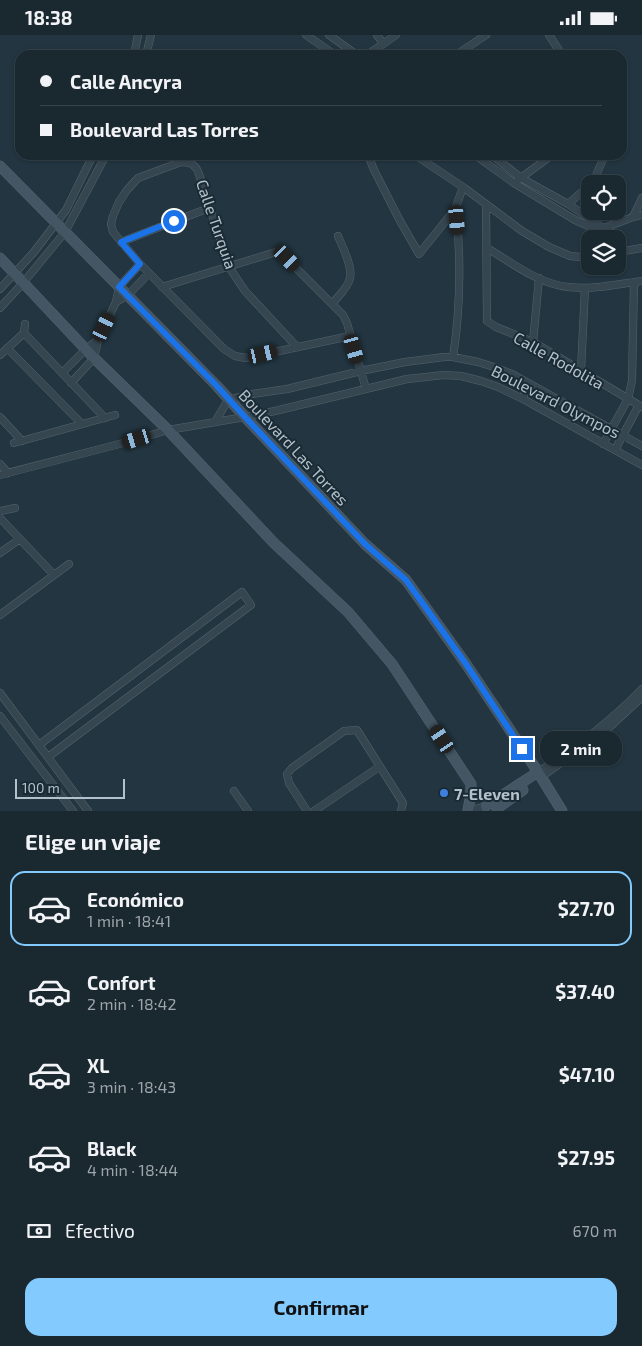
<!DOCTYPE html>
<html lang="es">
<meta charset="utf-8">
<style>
:root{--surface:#1a2830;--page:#27343c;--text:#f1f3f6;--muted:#9fa6ab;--line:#38444c;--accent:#83cbff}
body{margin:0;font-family:"Exo 2",sans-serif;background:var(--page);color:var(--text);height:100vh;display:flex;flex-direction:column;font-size:19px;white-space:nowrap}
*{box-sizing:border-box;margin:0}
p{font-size:16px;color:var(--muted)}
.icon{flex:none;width:28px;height:28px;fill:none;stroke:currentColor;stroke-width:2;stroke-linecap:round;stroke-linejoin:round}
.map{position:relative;height:776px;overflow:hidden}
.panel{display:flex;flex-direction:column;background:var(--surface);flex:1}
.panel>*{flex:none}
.hud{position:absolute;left:15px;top:15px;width:612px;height:110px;border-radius:15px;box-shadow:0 1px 4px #0004,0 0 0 1px var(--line);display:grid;align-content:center;height:110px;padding:0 25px;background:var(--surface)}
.fabs{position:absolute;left:581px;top:140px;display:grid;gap:10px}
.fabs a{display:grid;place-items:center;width:45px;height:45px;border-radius:10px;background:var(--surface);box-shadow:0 1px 4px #0004,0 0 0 1px var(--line);font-size:25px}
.scale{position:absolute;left:15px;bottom:12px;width:110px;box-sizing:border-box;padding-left:5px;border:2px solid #b2c1cb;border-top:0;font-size:14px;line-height:18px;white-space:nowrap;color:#b2c1cb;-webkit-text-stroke:4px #1b2b35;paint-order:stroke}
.end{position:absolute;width:22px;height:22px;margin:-11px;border:6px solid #1a73e8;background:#fff;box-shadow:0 0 0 2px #fff}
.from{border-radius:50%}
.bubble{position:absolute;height:35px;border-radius:15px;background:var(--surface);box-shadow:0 1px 4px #0004,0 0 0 1px var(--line);font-size:16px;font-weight:700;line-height:35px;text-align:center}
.car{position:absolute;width:15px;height:30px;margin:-15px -8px;border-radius:6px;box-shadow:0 0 4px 1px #0007;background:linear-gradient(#222 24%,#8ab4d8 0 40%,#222 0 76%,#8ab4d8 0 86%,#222 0)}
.hud b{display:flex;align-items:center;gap:18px;height:48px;font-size:19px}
.hud b+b{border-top:1px solid var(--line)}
.hud i{width:12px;height:12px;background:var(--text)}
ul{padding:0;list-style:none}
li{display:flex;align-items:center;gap:15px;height:75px;margin:0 10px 8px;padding:0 15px;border:2px solid transparent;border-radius:15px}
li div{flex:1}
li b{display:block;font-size:19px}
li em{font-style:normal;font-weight:700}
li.on{border-color:var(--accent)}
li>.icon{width:45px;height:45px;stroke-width:1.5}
h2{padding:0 25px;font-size:22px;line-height:60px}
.pay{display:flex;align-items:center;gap:12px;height:55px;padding:0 25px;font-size:19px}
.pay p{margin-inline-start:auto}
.button{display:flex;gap:10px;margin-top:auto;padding:10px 25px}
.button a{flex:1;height:58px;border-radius:15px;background:var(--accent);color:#111;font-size:20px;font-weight:700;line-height:58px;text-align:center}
.status{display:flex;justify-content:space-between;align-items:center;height:35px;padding:0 25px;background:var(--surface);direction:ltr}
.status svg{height:14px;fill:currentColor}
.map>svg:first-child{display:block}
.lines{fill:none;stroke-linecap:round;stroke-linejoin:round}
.minor-casing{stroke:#54646e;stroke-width:8}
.secondary-casing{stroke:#54646e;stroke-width:11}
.minor{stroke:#364650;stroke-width:7}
.secondary{stroke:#445664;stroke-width:10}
.route{stroke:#1a73e8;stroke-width:6}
.shop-dot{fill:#3f7fe0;stroke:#1b2b35;stroke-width:2}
.labels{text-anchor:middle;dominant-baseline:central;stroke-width:4;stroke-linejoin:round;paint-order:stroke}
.street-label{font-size:16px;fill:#b2c1cb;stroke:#1b2b35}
.poi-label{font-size:16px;font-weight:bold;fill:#b2c1cb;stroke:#1b2b35;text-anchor:start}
</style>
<div class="status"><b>18:38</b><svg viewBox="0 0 49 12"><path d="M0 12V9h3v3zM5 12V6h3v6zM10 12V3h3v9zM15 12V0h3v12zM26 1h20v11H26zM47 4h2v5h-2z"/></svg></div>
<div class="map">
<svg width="642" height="776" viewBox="0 0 642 776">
<rect width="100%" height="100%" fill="#223540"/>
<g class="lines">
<g class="minor-casing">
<path id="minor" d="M306 0 335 20
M329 0 357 20
M377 0 383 8
M549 0 562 20
M134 20 138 0
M146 20 151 0
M367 20 396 0
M456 20 486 0
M368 120 374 135 399 184 419 219 448 183 456 172 463 152
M415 120 463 152 522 196 549 212 570 221 581 222 590 220
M475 120 514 148 575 185 593 193 599 195 633 182 642 180
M492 120 521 143 568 169 603 193 609 204
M518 145 552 120
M591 149 594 145 604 122
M568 169 590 150
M486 170 487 286 496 292 533 307 642 372
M633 182 642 163
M121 207 209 173
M487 213C512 228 539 249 568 252 592 255 618 249 642 246
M618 217 642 213
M162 252 276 217 282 219 343 280 347 288 366 354
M0 254 34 217 66 175 93 120
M116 267 128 260 149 238
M332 269C338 261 348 253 350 243 353 232 342 211 338 201
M0 273 23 248 65 197 106 120
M25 289 24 298 105 383
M533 307 539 243
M297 312 245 256 229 232 199 139C196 130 191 127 181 127L138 143 127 155 119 167 113 181 111 189 113 197 140 229 224 314 235 321 246 323 350 301
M7 313 82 389
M0 320 24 298
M453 322C461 271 461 223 456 172
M581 335 585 253
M62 338 86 314 98 305
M71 348 94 323 98 305 116 267 119 252 140 229
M523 364 527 348
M0 382 22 406
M215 387 228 365 252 359 287 354 361 336 405 327 444 322H453L478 327 494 332 512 339 642 411
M14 408 115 380
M603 409 628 364 632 346 634 247
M615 415 639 370
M0 429 8 438
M0 440 127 407 168 395 245 382 275 376 407 344 444 340 461 341 481 346 498 352 523 364 642 430
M0 476 15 473
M0 483 54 540
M0 518 20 504
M0 580 69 529
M0 658 88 776
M0 681 73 776
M39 710 242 557 251 570 48 722
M538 737C576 713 611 686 642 654
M541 742 601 700 642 662
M234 756 248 776
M307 776 289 748 287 739 292 733 344 696 357 695 403 768 401 776
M314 776 379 732
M468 776 486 771"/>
</g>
<g class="secondary-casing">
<path id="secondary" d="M0 131 216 350 245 382 365 509 406 545 466 629 538 737 562 776
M0 223 94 323 168 395 274 508 348 577 392 629 471 749V759L468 775
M486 771 538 737
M497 776 499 772 523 755"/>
</g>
<use href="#minor" class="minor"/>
<use href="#secondary" class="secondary"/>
</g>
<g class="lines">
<path class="route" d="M174 186 121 207 140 229 119 252 216 350 245 382 365 509 406 545 466 629 522 714"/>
</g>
<circle class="shop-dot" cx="444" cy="758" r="5"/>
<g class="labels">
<g class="street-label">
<text transform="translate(217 189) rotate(71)">Calle Turquia</text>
<text transform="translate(559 325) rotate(29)">Calle Rodolita</text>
<text transform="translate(556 366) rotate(27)">Boulevard Olympos</text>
<text transform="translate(294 412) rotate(47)">Boulevard Las Torres</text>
</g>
<g class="poi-label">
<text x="454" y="758">7-Eleven</text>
</g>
</g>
</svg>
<div class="fabs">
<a><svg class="icon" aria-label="locate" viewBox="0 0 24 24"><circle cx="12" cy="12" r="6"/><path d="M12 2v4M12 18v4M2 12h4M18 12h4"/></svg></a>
<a><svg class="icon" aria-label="layers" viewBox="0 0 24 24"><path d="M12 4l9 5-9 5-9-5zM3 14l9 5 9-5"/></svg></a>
</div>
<div class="scale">100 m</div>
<i class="end from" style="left:174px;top:186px"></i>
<i class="end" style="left:522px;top:714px"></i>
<div class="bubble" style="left:540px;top:696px;width:82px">2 min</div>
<i class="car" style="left:457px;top:185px;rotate:175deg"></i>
<i class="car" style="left:287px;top:223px;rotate:136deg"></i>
<i class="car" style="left:104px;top:292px;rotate:25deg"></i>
<i class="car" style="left:354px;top:314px;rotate:164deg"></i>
<i class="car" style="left:263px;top:319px;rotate:77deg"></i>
<i class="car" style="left:137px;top:404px;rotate:253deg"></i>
<i class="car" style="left:442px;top:704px;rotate:327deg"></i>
<div class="hud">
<b><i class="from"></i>Calle Ancyra</b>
<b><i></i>Boulevard Las Torres</b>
</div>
</div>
<section class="panel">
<h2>Elige un viaje</h2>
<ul>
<li class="on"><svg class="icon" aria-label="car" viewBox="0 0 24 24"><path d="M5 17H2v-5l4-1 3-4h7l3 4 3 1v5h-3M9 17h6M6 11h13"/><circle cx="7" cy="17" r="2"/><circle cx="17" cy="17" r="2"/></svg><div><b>Económico</b><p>1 min · 18:41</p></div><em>$27.70</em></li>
<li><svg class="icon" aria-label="car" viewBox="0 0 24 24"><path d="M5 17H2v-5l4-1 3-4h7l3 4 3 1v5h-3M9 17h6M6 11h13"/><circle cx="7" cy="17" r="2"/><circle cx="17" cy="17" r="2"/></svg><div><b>Confort</b><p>2 min · 18:42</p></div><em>$37.40</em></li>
<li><svg class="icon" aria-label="car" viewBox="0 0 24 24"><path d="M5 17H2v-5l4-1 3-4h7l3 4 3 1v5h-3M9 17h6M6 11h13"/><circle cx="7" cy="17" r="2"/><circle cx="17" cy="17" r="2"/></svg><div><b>XL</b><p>3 min · 18:43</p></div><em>$47.10</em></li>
<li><svg class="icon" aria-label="car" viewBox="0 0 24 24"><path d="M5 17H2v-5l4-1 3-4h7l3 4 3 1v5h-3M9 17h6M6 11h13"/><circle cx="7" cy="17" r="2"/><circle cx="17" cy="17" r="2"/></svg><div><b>Black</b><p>4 min · 18:44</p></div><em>$27.95</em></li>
</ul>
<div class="pay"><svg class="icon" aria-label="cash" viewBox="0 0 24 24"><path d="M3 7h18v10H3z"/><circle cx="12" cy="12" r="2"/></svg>Efectivo<p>670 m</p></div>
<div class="button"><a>Confirmar</a></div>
</section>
